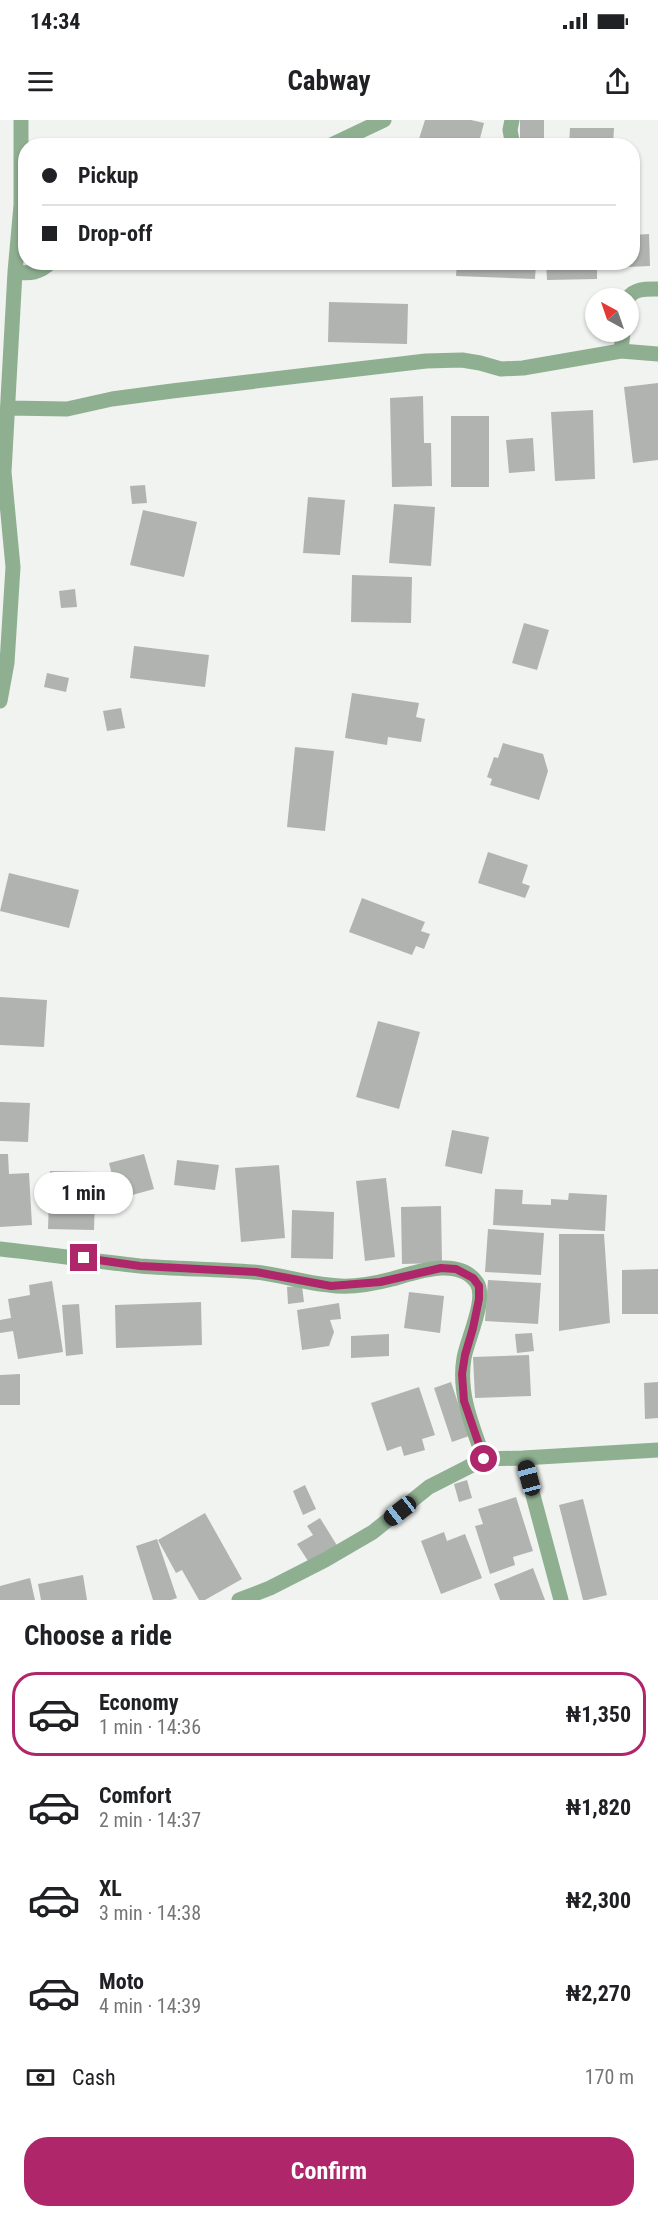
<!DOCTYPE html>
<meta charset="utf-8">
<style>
:root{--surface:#fff;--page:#f6f6f6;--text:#202124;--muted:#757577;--line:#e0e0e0;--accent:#af276a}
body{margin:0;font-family:"Roboto Condensed",sans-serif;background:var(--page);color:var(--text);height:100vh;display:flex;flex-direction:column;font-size:22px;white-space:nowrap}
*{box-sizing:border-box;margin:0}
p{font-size:20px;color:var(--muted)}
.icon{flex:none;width:33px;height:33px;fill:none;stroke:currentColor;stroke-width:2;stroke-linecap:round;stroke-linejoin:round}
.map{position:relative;height:1480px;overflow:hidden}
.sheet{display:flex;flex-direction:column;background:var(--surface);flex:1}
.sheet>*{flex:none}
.hud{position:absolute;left:18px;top:18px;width:622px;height:132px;border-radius:24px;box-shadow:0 2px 4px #0004;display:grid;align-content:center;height:132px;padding:0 24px;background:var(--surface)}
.needle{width:39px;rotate:320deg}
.tools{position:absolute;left:585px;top:168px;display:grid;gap:12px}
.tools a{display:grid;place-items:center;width:54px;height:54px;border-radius:50%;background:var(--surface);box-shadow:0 2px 4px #0004;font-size:30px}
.end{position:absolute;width:27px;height:27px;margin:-14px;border:8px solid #af276a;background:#fff;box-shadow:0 0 0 3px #fff}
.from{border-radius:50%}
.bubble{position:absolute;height:42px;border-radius:21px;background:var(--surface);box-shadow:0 2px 4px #0004;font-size:20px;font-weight:700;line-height:42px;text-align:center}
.car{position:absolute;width:18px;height:36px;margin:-18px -9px;border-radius:8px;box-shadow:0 0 4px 2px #0007;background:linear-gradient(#222 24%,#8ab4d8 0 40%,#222 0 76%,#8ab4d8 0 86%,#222 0)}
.hud b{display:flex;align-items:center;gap:21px;height:57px;font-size:22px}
.hud b+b{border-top:2px solid var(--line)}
.hud i{width:15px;height:15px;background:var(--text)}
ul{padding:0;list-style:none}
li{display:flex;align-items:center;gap:18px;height:84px;margin:0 12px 9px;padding:0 12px;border:3px solid transparent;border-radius:24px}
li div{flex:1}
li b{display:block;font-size:22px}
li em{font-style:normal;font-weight:700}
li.on{border-color:var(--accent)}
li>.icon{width:54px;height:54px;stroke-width:1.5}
h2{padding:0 24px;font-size:27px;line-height:72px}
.pay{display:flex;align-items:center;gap:15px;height:66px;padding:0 24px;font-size:22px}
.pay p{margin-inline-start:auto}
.primary-button{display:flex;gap:12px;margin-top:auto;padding:12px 24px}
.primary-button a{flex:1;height:69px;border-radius:24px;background:var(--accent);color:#fff;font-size:24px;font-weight:700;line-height:69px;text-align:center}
.status{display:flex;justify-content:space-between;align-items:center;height:42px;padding:0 30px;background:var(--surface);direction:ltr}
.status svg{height:16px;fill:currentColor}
header{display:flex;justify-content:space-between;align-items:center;height:78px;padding:0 24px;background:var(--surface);font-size:27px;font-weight:700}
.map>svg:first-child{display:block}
.building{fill:#b1b3b1}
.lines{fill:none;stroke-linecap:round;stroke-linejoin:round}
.minor{stroke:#8faf91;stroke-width:15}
.route{stroke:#af276a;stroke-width:8}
</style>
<div class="status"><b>14:34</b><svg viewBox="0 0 49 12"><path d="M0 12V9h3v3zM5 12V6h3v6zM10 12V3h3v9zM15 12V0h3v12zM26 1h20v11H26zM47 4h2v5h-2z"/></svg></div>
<header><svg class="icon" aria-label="menu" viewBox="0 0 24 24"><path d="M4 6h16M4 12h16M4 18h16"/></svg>Cabway<svg class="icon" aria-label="share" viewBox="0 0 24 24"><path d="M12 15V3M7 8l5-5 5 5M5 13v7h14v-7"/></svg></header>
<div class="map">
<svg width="658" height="1480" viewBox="0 0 658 1480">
<rect width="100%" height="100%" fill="#f0f3f0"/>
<path class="building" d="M425 0H471L484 3 478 26H421L417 25Z
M520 0H544V26H520Z
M570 8H614L613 26H569Z
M649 114 650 146 606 148 605 142H633V115Z
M457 142H536L535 159 456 156Z
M546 142H597V159L547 160Z
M329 182 408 184 407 224 328 222Z
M658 263V340L633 343 624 267Z
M423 276 424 323H431L432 366 392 367 390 278Z
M593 290 595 359 555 361 551 292Z
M451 296H489V367H451Z
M533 318 535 351 509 353 506 320Z
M145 365 147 383 132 384 130 366Z
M308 377 345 380 340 435 303 433Z
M394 384 435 387 431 446 389 443Z
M143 390 197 402 184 457 130 445Z
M352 455 412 457 411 503 351 502Z
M75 469 77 487 61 488 59 471Z
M524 503 549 510 537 550 512 543Z
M134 526 209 535 205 567 130 558Z
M47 553 69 558 66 572 44 567Z
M352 573 419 583 416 597 425 599 421 622 388 617 387 625 345 618Z
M121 588 125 608 107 611 103 591Z
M503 623 543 634 548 651 539 680 490 665 492 659 487 657 494 637 498 638Z
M295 627 334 631 325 711 287 707Z
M488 732 528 745 522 763 530 766 525 778 478 763Z
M9 753 79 770 69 808 0 791Z
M362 778 425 802 421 811 430 814 424 829 416 826 412 835 349 812Z
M0 877 47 880 44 927 0 925Z
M378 901 420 912 399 989 356 977Z
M0 982 30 983 28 1022 0 1021Z
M452 1010 489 1017 482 1054 445 1046Z
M0 1034H8L9 1054 29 1053 32 1105 0 1107Z
M144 1034 154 1069 118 1079 109 1043Z
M177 1040 219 1045 215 1070 174 1065Z
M279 1045 285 1118 241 1122 235 1048Z
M50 1051 96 1052 94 1110 48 1109Z
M386 1058 395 1137 365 1141 356 1061Z
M495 1069 523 1070 522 1084 551 1085V1079L568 1080 569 1073 607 1075 605 1111 493 1105Z
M441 1086 442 1143 402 1144 401 1087Z
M292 1090 334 1092 333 1139 291 1138Z
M488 1109 544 1113 541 1155 485 1152Z
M559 1114H604L610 1203 559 1211Z
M658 1149V1194H622V1150Z
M488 1160 541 1163 538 1204 485 1201Z
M52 1161 63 1232 18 1239 13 1211 0 1213V1200L11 1198 8 1179 30 1175 29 1165Z
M302 1166 304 1182 288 1184 287 1167Z
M409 1172 444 1176 440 1213 404 1208Z
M201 1182 202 1225 116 1228 115 1185Z
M339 1183 341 1199 330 1200 334 1212 329 1226 302 1230 297 1190Z
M79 1184 83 1234 66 1236 62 1185Z
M532 1213 534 1231 517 1233 515 1214Z
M389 1214V1236L351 1238V1216Z
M529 1235 531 1276 475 1278 473 1237Z
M20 1254V1285H0V1255Z
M451 1262 469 1316 452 1322 434 1268Z
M658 1262V1298L645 1299 644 1263Z
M419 1267 435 1315 422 1319 425 1330 404 1336 401 1326 387 1331 371 1283Z
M467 1360 472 1378 459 1382 454 1364Z
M305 1365 316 1389 303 1395 293 1371Z
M516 1377 533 1431 513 1437 515 1445 490 1454 475 1406 483 1404 478 1389Z
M583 1379 607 1475 587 1480H583L559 1385Z
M205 1393 242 1459 205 1480H199L182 1450 176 1453 158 1420Z
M320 1398 338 1427 310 1444 297 1424 313 1415 307 1406Z
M444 1412 447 1421 465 1414 482 1458 441 1474 421 1421Z
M157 1419 177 1478 171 1480H153L136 1426Z
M533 1448 545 1480H500L494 1464Z
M83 1455 87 1480H41L38 1464Z
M30 1458 35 1480H0V1466Z"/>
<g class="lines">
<path class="minor" d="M512 0 510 10 513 26
M329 26 384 0
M15 152C30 154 40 153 51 142
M628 178C635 168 647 169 658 169
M621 231 623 212
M8 288 67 289 112 279 172 271 426 241 462 240 480 243 501 249 523 248 621 231 658 234
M0 581 7 543 13 447 4 352 15 152 21 85V0
M0 1129C47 1134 93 1141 140 1146 177 1149 215 1149 253 1152 279 1154 304 1163 329 1165 348 1168 373 1164 392 1159 417 1152 459 1136 477 1163 487 1179 467 1220 464 1238 458 1273 472 1305 484 1339
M523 1338 561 1480
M239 1480 270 1468 325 1440 373 1412 429 1367 484 1339 523 1338 658 1330"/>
</g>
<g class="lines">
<path class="route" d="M84 1138 140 1146 256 1152 331 1166 380 1162 441 1148 456 1149 473 1158 479 1166V1179L473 1208 465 1235 462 1254 464 1281 484 1339"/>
</g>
</svg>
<div class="tools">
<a><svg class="needle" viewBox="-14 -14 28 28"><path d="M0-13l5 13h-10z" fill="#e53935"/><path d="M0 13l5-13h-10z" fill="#757577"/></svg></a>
</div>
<i class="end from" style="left:484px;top:1339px"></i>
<i class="end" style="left:84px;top:1138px"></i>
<div class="bubble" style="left:34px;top:1052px;width:99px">1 min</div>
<i class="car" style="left:529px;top:1358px;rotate:345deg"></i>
<i class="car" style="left:400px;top:1391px;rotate:232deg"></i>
<div class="hud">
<b><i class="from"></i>Pickup</b>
<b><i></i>Drop-off</b>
</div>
</div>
<section class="sheet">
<h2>Choose a ride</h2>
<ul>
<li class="on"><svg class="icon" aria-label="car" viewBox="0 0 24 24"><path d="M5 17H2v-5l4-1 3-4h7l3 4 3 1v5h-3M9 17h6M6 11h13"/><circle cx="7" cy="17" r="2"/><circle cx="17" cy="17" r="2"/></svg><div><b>Economy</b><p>1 min · 14:36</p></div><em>₦1,350</em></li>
<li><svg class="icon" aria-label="car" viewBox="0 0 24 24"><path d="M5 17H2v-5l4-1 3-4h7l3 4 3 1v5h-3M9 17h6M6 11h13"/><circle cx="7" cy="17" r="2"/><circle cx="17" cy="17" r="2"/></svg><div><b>Comfort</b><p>2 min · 14:37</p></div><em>₦1,820</em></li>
<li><svg class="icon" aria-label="car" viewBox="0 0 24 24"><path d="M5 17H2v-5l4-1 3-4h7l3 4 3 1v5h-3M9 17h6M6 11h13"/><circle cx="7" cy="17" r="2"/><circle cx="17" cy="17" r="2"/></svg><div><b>XL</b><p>3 min · 14:38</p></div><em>₦2,300</em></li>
<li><svg class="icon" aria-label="car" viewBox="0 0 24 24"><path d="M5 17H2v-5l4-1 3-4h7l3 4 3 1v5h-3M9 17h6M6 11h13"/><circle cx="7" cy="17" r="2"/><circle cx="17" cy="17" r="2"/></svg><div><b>Moto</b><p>4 min · 14:39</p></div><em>₦2,270</em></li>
</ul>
<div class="pay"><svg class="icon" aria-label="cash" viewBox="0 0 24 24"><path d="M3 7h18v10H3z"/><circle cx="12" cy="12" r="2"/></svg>Cash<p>170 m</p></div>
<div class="primary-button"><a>Confirm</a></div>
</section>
